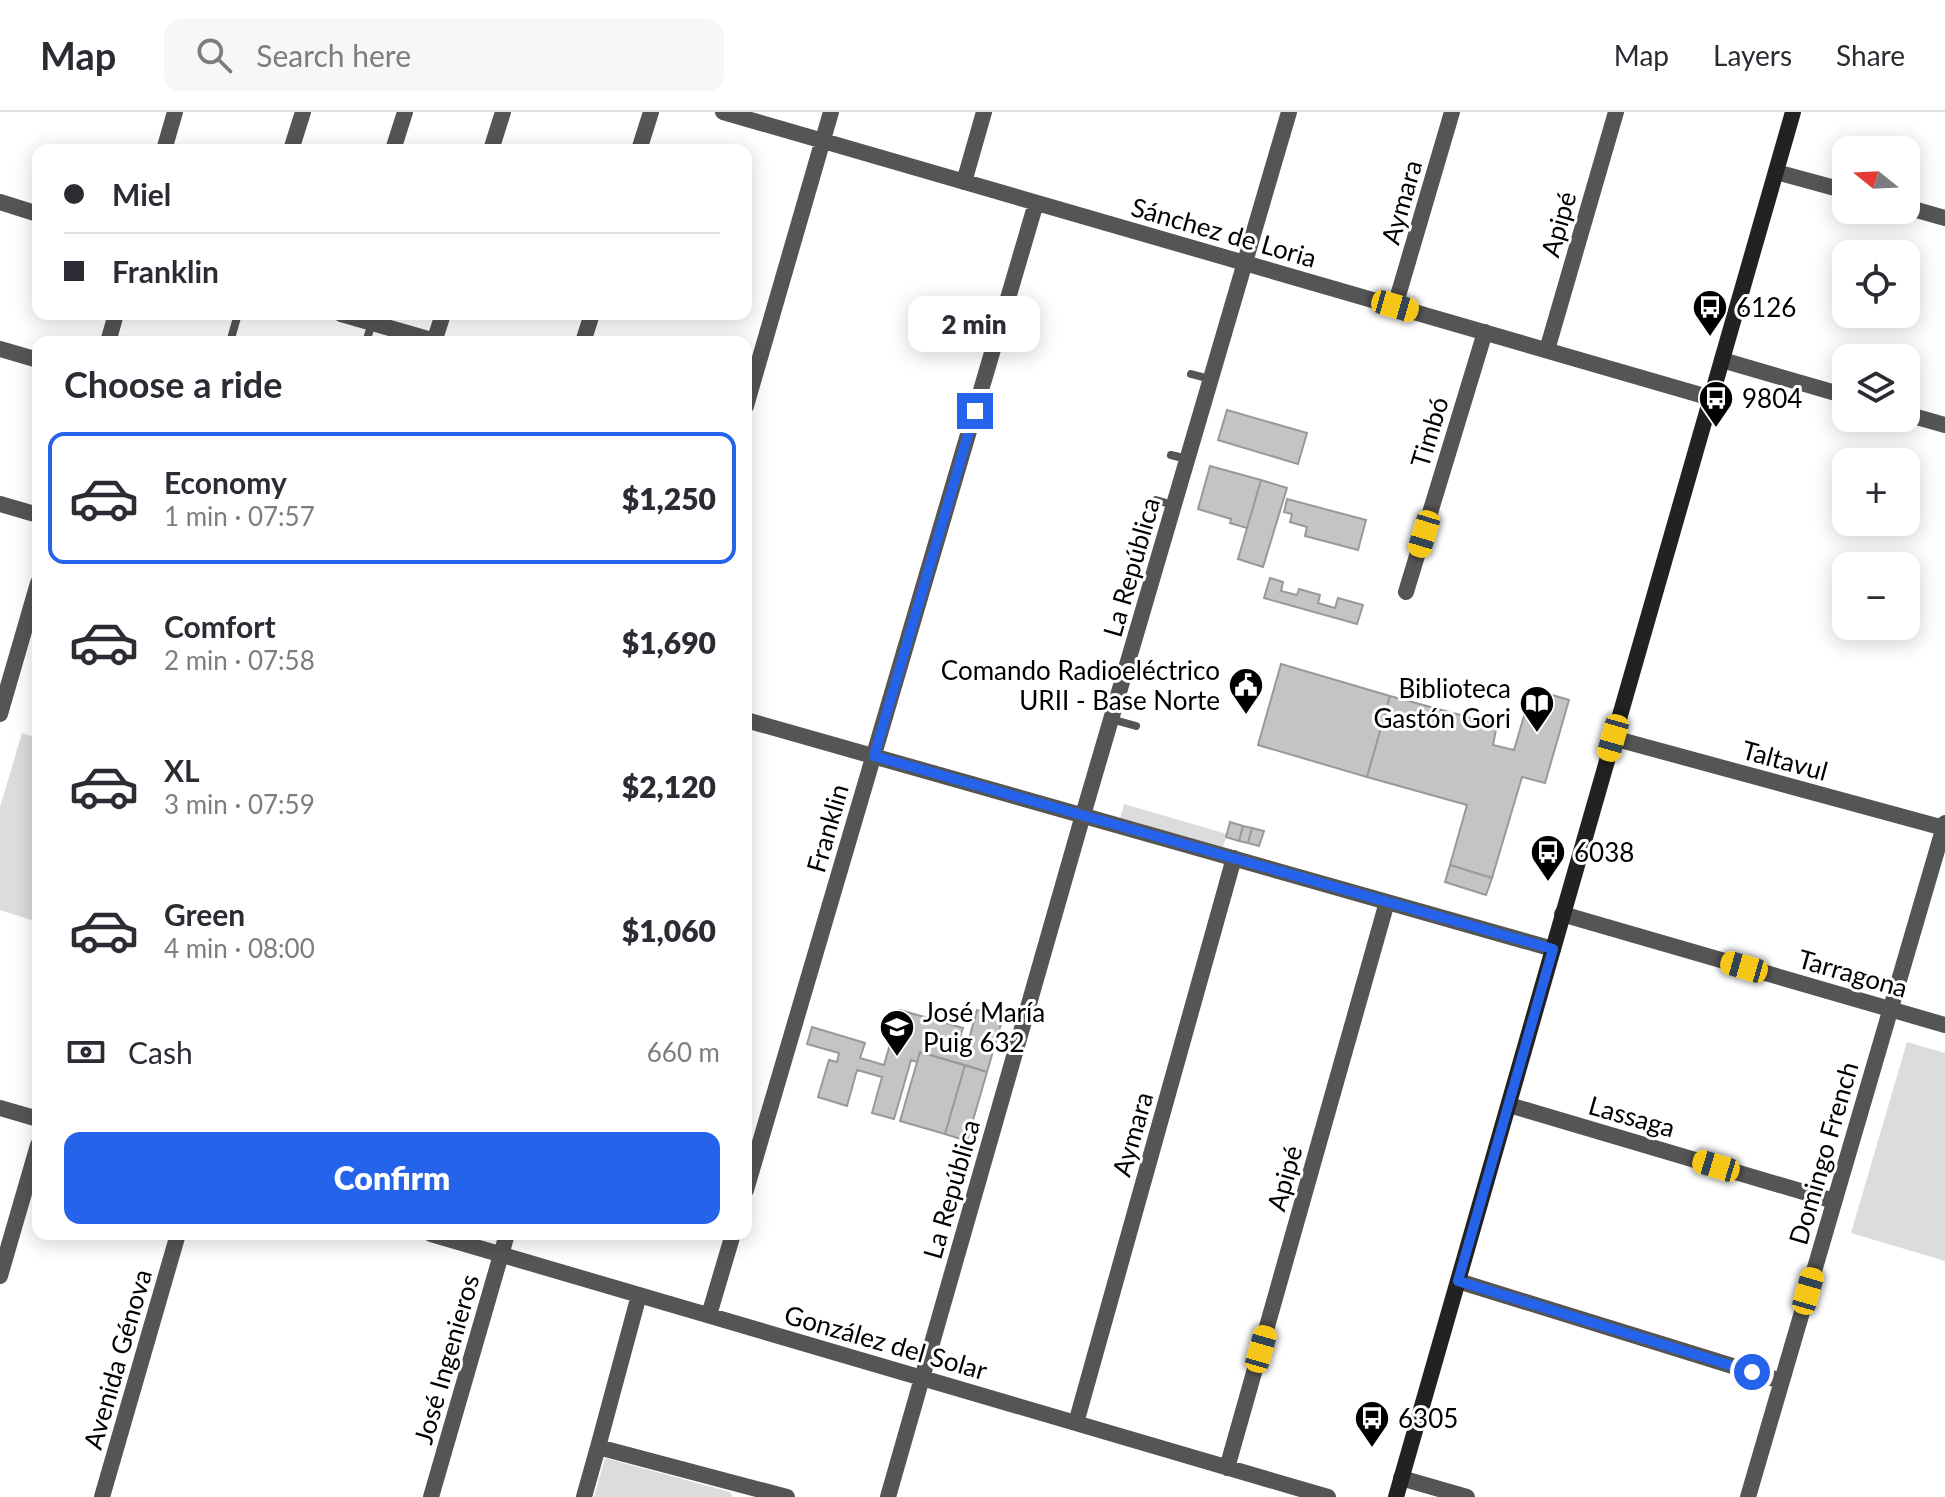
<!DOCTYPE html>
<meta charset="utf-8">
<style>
:root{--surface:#fff;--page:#f7f7f7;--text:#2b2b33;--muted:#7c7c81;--line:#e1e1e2;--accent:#2563eb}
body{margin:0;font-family:Lato,sans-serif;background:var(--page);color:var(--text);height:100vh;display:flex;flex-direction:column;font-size:30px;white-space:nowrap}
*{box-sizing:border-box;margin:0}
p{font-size:26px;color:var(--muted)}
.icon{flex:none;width:44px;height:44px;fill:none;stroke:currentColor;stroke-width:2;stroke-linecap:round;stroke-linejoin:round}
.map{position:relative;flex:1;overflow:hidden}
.panel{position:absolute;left:32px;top:224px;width:720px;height:904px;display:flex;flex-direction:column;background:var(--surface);border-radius:16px;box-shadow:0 4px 20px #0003}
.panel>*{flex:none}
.top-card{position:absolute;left:32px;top:32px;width:720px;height:176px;border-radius:16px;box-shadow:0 4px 20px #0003;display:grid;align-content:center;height:176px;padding:0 32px;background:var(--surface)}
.needle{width:52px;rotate:288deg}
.buttons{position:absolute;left:1832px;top:24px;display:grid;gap:16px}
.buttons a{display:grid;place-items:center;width:88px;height:88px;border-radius:16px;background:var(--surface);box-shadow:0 4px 20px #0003;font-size:40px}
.end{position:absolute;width:36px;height:36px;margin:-18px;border:10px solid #2563eb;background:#fff;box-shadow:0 0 0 4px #fff}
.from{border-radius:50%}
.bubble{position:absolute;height:56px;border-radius:16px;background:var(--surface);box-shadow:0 4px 20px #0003;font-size:26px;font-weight:800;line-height:56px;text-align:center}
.car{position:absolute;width:24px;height:48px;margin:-24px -12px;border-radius:10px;box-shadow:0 0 6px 2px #0007;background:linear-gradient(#f5c518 24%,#345 0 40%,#f5c518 0 76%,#345 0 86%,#f5c518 0)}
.top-card b{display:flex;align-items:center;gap:28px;height:76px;font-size:30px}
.top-card b+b{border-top:2px solid var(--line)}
.top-card i{width:20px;height:20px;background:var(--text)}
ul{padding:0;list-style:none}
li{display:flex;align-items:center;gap:24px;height:132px;margin:0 16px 12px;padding:0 16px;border:4px solid transparent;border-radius:16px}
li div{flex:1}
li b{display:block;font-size:30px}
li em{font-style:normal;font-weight:800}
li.active{border-color:var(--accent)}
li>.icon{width:72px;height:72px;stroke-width:1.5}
h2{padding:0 32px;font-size:36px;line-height:96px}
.pay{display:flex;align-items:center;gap:20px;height:88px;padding:0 32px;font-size:30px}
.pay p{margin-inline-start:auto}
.primary-button{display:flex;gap:16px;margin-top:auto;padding:16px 32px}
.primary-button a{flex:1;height:92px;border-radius:16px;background:var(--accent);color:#fff;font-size:32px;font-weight:800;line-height:92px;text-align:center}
header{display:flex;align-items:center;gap:48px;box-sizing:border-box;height:112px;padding:0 40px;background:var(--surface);border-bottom:2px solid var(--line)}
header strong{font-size:38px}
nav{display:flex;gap:44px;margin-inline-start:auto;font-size:28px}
.search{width:560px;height:72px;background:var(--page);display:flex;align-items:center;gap:20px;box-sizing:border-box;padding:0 28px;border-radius:16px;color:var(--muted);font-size:30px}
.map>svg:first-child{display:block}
.green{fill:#dcdcdc}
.building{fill:#c4c4c4;stroke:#999;stroke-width:2}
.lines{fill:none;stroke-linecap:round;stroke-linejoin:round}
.lane{stroke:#555;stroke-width:8}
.street{stroke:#555;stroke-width:16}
.secondary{stroke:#222;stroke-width:16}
.route{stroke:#2563eb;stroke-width:10}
.labels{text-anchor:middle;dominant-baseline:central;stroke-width:6;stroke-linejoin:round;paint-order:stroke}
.street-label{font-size:26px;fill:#000;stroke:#fff}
.poi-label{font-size:26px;fill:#000;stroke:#fff;text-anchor:start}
</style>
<header>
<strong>Map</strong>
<div class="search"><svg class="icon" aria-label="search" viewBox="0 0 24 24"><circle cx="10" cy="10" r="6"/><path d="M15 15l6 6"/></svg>Search here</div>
<nav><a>Map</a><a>Layers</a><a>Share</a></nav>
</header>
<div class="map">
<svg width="1945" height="1385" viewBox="0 0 1945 1385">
<rect width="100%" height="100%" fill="#fff"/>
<path class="green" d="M22 621 38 626V810L0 798V695Z
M1124 692 1227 722 1223 735 1120 706Z
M1907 930 1945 941V1149L1851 1121Z
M605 1346 730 1380 733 1385H594Z"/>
<path class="building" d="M1227 298 1307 321 1298 352 1218 328Z
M1210 354 1261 368 1247 416 1230 411 1231 407 1198 397Z
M1261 368 1287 376 1263 455 1238 447Z
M1287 387 1366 408 1358 438 1305 424 1307 415 1290 410 1292 402 1284 400Z
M1270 466 1283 470 1281 479 1297 483 1299 477 1320 483 1318 491 1335 496 1338 486 1363 493 1357 512 1264 486Z
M1281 552 1390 584 1367 665 1258 633Z
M1532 577 1569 588 1545 671 1522 665 1492 766 1450 753 1467 693 1367 665 1390 584 1497 613 1493 633 1514 638Z
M1230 710 1243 714 1239 729 1226 725Z
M1243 714 1252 716 1248 731 1239 729Z
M1252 716 1264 719 1259 734 1248 731Z
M1450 753 1492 766 1486 783 1445 770Z
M900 898 963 916 958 931 967 934 977 898 1003 905 987 960 920 940 917 950 911 948 894 1007 872 1001 882 965 857 958 847 994 818 985 829 948 837 950 839 941 807 932 812 915 865 931 860 946 884 953Z
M920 940 965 953 945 1022 900 1009Z
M965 953 987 960 967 1029 945 1022Z"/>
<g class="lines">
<path class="lane" d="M230 230 238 202
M366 230 372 211
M1191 262 1210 267
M1171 343 1187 347
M1156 388 1173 393
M1111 607 1136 614"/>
<path class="street" d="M723 0 1711 286
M164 38 175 0
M291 38 303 0
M393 38 405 0
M491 38 503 0
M639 38 651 0
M1776 60 1846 79
M964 70 984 0
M0 90 38 102
M1906 95 1945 106
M1395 194 1452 0
M341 202 435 229
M108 230 116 202
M434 230 443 202
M583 230 592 202
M0 237 38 248
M1547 238 1616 0
M1722 248 1846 284
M746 294 831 0
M1906 302 1945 313
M0 392 38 403
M1406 480 1485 220
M0 602 38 471
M746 608 1553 837
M1613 626 1944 716
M1562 802 1945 913
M1509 993 1834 1089
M0 996 38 1007
M746 1078 1036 91
M431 1122 1328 1385
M0 1164 38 1033
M1458 1169 1781 1269
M639 1183 598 1335 787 1385
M709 1203 733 1122
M1076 1311 1234 746
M1227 1356 1387 790
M1401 1366 1467 1385
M102 1385 178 1122
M431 1385 507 1122
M584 1385 598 1335
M888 1385 1083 703 1289 0
M1748 1385 1945 711"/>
<path class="secondary" d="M1396 1385 1793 0"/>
</g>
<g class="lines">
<path class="route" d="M975 299 874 644 1553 837 1458 1169 1752 1260"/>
</g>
<defs>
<g id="bus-pin" transform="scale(1.8)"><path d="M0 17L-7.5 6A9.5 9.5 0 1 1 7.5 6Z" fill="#000" stroke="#fff"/><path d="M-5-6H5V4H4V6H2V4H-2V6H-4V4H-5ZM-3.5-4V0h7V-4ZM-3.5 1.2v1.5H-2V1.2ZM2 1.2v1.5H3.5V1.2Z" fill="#fff"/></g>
<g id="civic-pin" transform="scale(1.8)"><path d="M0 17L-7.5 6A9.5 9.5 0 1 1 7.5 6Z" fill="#000" stroke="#fff"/><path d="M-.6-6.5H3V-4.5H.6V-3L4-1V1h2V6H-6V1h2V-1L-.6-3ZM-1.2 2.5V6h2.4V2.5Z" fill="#fff"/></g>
<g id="library-pin" transform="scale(1.8)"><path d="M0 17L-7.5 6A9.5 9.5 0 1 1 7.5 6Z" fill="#000" stroke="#fff"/><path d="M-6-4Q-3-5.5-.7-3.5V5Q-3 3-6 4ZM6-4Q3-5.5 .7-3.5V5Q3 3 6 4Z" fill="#fff"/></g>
<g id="school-pin" transform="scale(1.8)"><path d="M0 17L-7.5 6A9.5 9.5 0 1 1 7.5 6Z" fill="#000" stroke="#fff"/><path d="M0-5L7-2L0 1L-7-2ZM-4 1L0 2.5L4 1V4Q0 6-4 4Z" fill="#fff"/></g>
</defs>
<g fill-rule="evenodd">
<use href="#bus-pin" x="1710" y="195"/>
<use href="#bus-pin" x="1716" y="286"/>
<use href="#civic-pin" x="1246" y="573"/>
<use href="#library-pin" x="1537" y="591"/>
<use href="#bus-pin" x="1548" y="740"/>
<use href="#school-pin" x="897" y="915"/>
<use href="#bus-pin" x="1372" y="1306"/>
</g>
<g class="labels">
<g class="street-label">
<text transform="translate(1401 90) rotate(-74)">Aymara</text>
<text transform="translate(1558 112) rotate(-74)">Apipé</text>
<text transform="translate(1224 120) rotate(16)">Sánchez de Loria</text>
<text transform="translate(1429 320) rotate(-73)">Timbó</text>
<text transform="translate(1131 455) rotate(-74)">La República</text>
<text transform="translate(1785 648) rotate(15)">Taltavul</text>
<text transform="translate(827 716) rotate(-74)">Franklin</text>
<text transform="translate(1853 861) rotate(16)">Tarragona</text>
<text transform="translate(1632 1004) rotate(16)">Lassaga</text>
<text transform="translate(1132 1022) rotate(-74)">Aymara</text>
<text transform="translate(1823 1041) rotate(-74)">Domingo French</text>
<text transform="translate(1284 1066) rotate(-74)">Apipé</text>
<text transform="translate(951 1077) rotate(-74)">La República</text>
<text transform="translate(886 1230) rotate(16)">González del Solar</text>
<text transform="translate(117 1247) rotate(-74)">Avenida Génova</text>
<text transform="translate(446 1247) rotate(-74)">José Ingenieros</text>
</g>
<g class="poi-label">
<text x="1736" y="195">6126</text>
<text x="1742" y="286">9804</text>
<text x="1220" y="558" text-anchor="end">Comando Radioeléctrico<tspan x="1220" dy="30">URII - Base Norte</tspan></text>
<text x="1511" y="576" text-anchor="end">Biblioteca<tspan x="1511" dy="30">Gastón Gori</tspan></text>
<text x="1574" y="740">6038</text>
<text x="923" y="900">José María<tspan x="923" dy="30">Puig 632</tspan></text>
<text x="1398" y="1306">6305</text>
</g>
</g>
</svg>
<div class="buttons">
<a><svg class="needle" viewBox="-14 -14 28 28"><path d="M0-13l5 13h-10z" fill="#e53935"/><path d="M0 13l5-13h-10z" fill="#7c7c81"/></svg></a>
<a><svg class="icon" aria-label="locate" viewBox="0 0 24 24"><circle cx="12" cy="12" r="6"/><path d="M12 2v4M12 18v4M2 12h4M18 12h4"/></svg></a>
<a><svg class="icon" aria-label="layers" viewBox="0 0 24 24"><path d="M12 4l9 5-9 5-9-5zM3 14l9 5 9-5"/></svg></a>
<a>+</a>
<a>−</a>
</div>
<i class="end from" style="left:1752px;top:1260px"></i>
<i class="end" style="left:975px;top:299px"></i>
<div class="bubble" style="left:908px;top:184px;width:132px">2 min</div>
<i class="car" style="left:1395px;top:194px;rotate:106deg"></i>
<i class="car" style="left:1424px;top:422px;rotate:197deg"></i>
<i class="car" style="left:1613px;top:626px;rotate:196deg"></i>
<i class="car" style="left:1744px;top:855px;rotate:286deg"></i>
<i class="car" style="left:1716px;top:1054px;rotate:287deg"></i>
<i class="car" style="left:1808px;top:1179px;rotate:16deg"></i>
<i class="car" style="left:1261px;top:1237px;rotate:16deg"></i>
<div class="top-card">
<b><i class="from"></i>Miel</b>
<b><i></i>Franklin</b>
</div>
<section class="panel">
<h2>Choose a ride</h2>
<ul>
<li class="active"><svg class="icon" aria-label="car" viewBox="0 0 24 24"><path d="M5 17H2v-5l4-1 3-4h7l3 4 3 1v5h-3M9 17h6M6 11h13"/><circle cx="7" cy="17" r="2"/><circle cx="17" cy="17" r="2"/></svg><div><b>Economy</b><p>1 min · 07:57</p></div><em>$1,250</em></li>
<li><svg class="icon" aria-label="car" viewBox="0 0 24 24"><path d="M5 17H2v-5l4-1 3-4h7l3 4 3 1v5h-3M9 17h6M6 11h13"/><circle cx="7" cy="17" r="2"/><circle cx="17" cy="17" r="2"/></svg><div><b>Comfort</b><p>2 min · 07:58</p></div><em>$1,690</em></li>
<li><svg class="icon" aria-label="car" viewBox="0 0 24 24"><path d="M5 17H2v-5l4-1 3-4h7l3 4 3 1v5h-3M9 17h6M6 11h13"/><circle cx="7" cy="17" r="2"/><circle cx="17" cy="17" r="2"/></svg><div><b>XL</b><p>3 min · 07:59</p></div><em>$2,120</em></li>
<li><svg class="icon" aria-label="car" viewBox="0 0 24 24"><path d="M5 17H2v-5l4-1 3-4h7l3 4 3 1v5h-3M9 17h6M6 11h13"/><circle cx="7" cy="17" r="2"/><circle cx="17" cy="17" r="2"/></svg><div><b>Green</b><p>4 min · 08:00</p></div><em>$1,060</em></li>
</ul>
<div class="pay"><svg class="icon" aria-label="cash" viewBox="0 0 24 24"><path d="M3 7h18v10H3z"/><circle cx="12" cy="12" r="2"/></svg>Cash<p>660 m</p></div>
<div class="primary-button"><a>Confirm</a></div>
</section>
</div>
